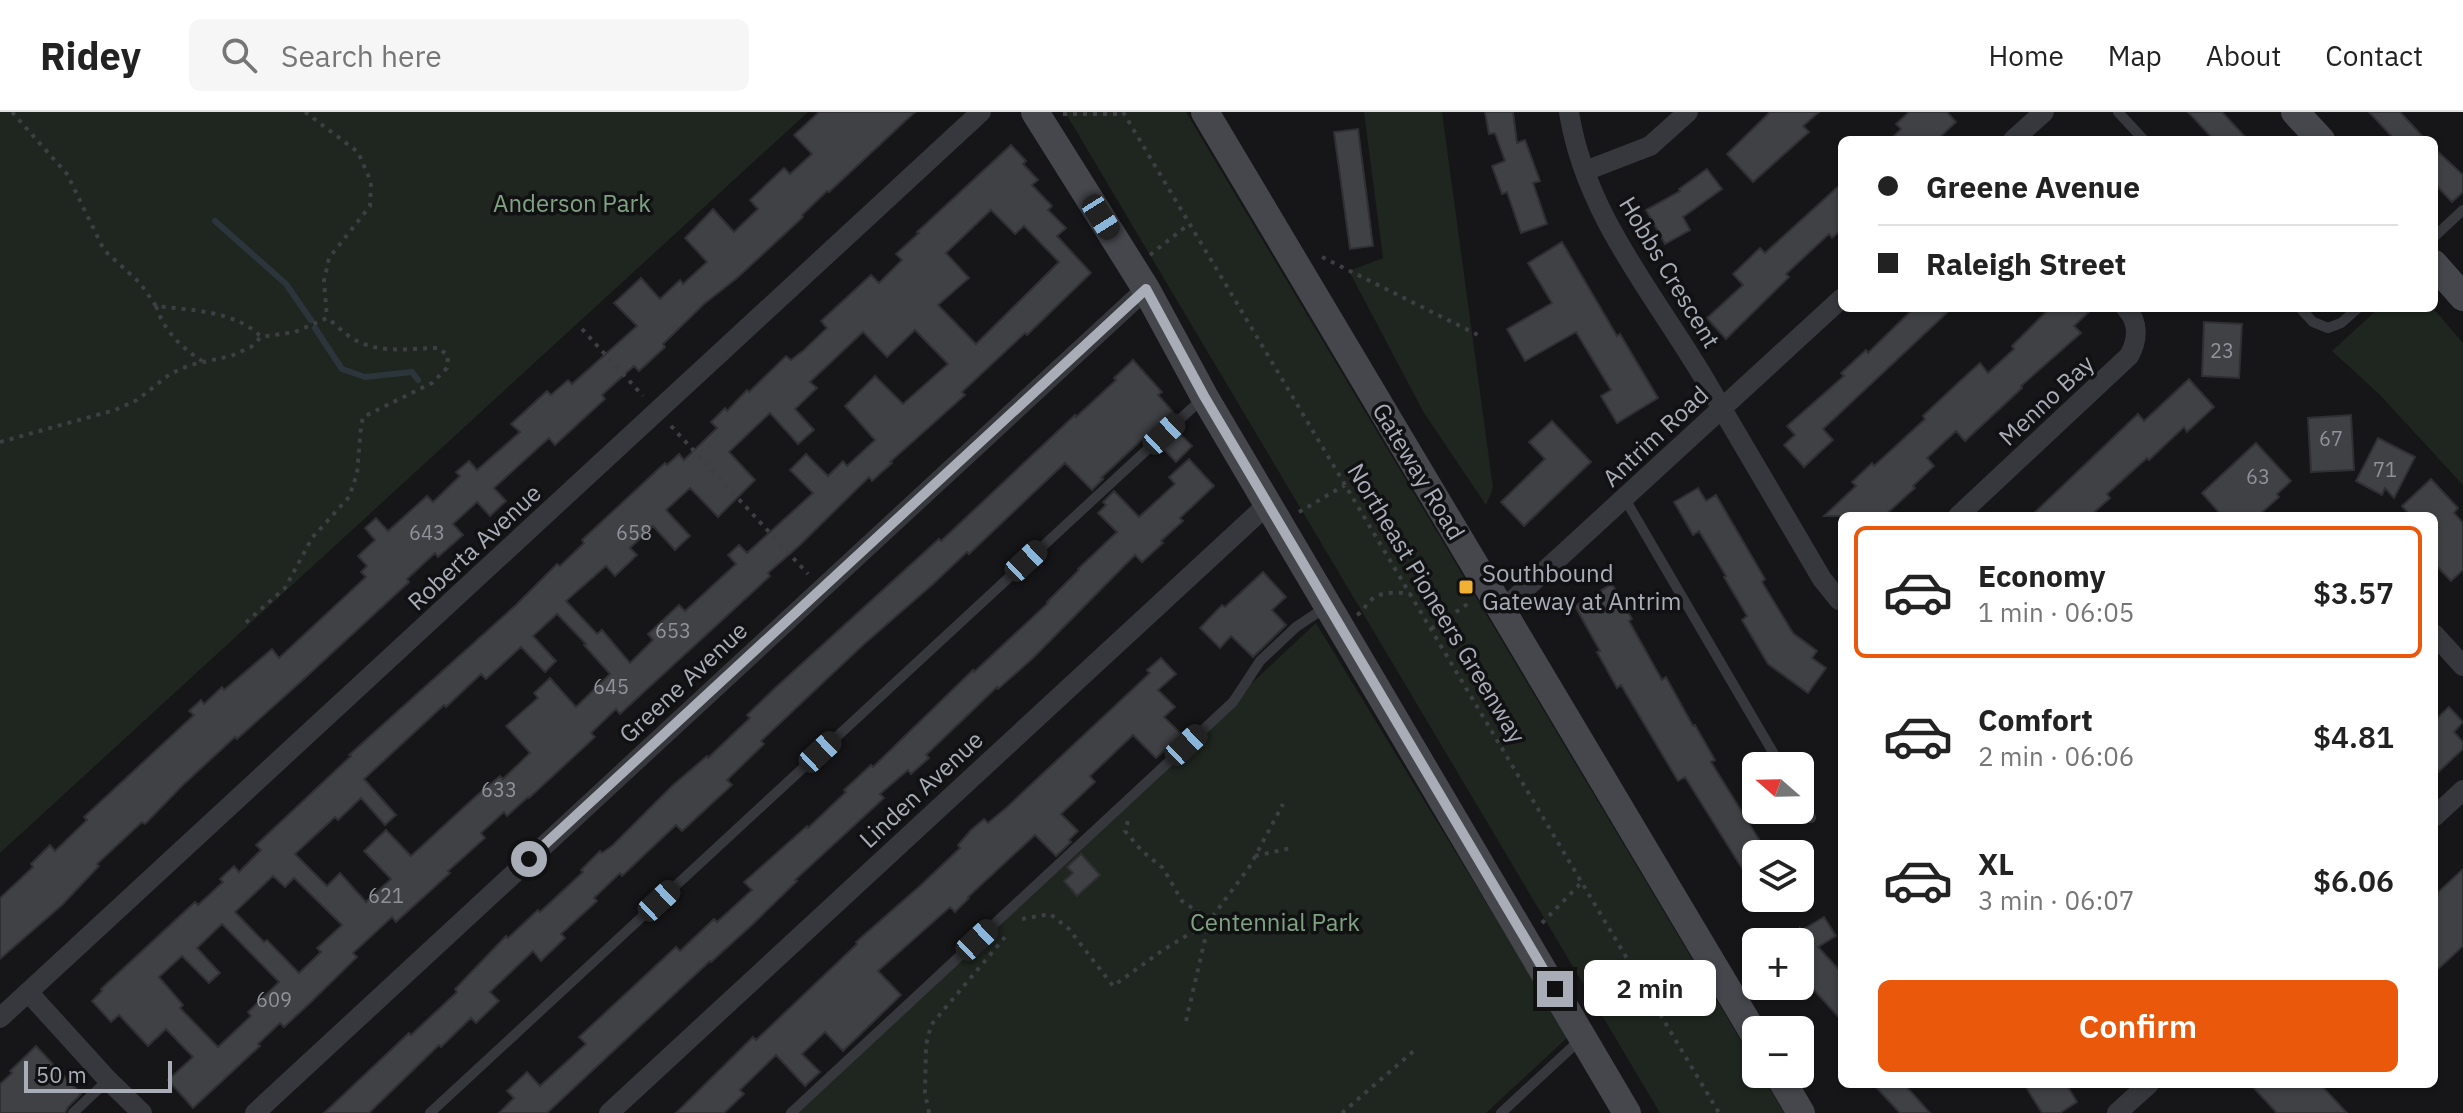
<!DOCTYPE html>
<meta charset="utf-8">
<style>
:root{--surface:#fff;--page:#f6f6f6;--text:#222;--muted:#767676;--line:#e0e0e0;--accent:#ea580c}
body{margin:0;font-family:"IBM Plex Sans",sans-serif;background:var(--page);color:var(--text);height:100vh;display:flex;flex-direction:column;font-size:30px;white-space:nowrap}
*{box-sizing:border-box;margin:0}
p{font-size:26px;color:var(--muted)}
.icon{flex:none;width:44px;height:44px;fill:none;stroke:currentColor;stroke-width:2;stroke-linecap:round;stroke-linejoin:round}
.map{position:relative;flex:1;overflow:hidden}
.sheet{position:absolute;left:1838px;top:400px;width:600px;height:576px;display:flex;flex-direction:column;background:var(--surface);border-radius:12px;box-shadow:0 2px 6px #0004}
.sheet>*{flex:none}
.banner{position:absolute;left:1838px;top:24px;width:600px;height:176px;border-radius:12px;box-shadow:0 2px 6px #0004;display:grid;align-content:center;height:176px;padding:0 40px;background:var(--surface)}
.needle{width:52px;rotate:290deg}
.fabs{position:absolute;left:1742px;top:640px;display:grid;gap:16px}
.fabs a{display:grid;place-items:center;width:72px;height:72px;border-radius:12px;background:var(--surface);box-shadow:0 2px 6px #0004;font-size:40px}
.scale{position:absolute;left:24px;bottom:20px;width:148px;box-sizing:border-box;padding-left:8px;border:4px solid #a8adb8;border-top:0;font-size:22px;line-height:28px;white-space:nowrap;color:#a8adb8;-webkit-text-stroke:6px #111113;paint-order:stroke}
.end{position:absolute;width:36px;height:36px;margin:-18px;border:10px solid #a8adb8;background:#111;box-shadow:0 0 0 4px #111}
.from{border-radius:50%}
.bubble{position:absolute;height:56px;border-radius:12px;background:var(--surface);box-shadow:0 2px 6px #0004;font-size:26px;font-weight:600;line-height:56px;text-align:center}
.car{position:absolute;width:24px;height:48px;margin:-24px -12px;border-radius:10px;box-shadow:0 0 6px 2px #0007;background:linear-gradient(#222 24%,#8ab4d8 0 40%,#222 0 76%,#8ab4d8 0 86%,#222 0)}
.banner b{display:flex;align-items:center;gap:28px;height:76px;font-size:30px}
.banner b+b{border-top:2px solid var(--line)}
.banner i{width:20px;height:20px;background:var(--text)}
ul{padding:14px 0 0;list-style:none}
li{display:flex;align-items:center;gap:24px;height:132px;margin:0 16px 12px;padding:0 24px;border:4px solid transparent;border-radius:12px}
li div{flex:1}
li b{display:block;font-size:30px}
li em{font-style:normal;font-weight:600}
li.active{border-color:var(--accent)}
li>.icon{width:72px;height:72px;stroke-width:1.5}
.button{display:flex;gap:16px;margin-top:auto;padding:16px 40px}
.button a{flex:1;height:92px;border-radius:12px;background:var(--accent);color:#fff;font-size:32px;font-weight:600;line-height:92px;text-align:center}
header{display:flex;align-items:center;gap:48px;box-sizing:border-box;height:112px;padding:0 40px;background:var(--surface);border-bottom:2px solid var(--line)}
header strong{font-size:38px}
nav{display:flex;gap:44px;margin-inline-start:auto;font-size:28px}
.search{width:560px;height:72px;background:var(--page);display:flex;align-items:center;gap:20px;box-sizing:border-box;padding:0 28px;border-radius:12px;color:var(--muted);font-size:30px}
.map>svg:first-child{display:block}
.green{fill:#1e261f}
.lines{fill:none;stroke-linecap:round;stroke-linejoin:round}
.stream{stroke:#2c353c;stroke-width:6}
.building{fill:#404145;stroke:#303034;stroke-width:2;fill-rule:evenodd}
.path{stroke:#3d3f44;stroke-width:4;stroke-dasharray:4 6;stroke-linecap:butt}
.lane{stroke:#37383d;stroke-width:10}
.street{stroke:#37383d;stroke-width:20}
.secondary{stroke:#45474d;stroke-width:28}
.route{stroke:#a8adb8;stroke-width:10}
.poi-dot{fill:#f2b134;stroke:#111113;stroke-width:3}
.labels{text-anchor:middle;dominant-baseline:central;stroke-width:7;stroke-linejoin:round;paint-order:stroke}
.number-label{font-size:20px;fill:#8e929b}
.park-label{font-size:24px;fill:#7fa381;stroke:#111113}
.street-label{font-size:24px;fill:#a8adb8;stroke:#111113}
.poi-label{font-size:24px;fill:#a8adb8;stroke:#111113;text-anchor:start}
</style>
<header>
<strong>Ridey</strong>
<div class="search"><svg class="icon" aria-label="search" viewBox="0 0 24 24"><circle cx="10" cy="10" r="6"/><path d="M15 15l6 6"/></svg>Search here</div>
<nav><a>Home</a><a>Map</a><a>About</a><a>Contact</a></nav>
</header>
<div class="map">
<svg width="2463" height="1001" viewBox="0 0 2463 1001">
<rect width="100%" height="100%" fill="#161618"/>
<path class="green" d="M0 0H808L0 741Z
M1065 0H1186L1756 954V962H1761L1784 1001H1660Z
M1364 0H1442L1493 376 1486 393 1424 301 1349 159 1383 146Z
M2379 196H2433L2463 231V373L2379 282 2332 239Z
M1316 511 1568 925 1486 1001H793Z"/>
<g class="lines">
<path class="stream" d="M215 109 286 172 311 208
M315 216 342 257 365 265 412 260 418 268"/>
</g>
<path class="building" d="M819 0H915L829 80 827 79 802 103 803 105 737 166 704 192 663 232 665 235 639 259 634 254 602 283 605 287 555 333 549 326 494 376 506 389 490 404 477 390 453 412 463 423 438 445 435 441 407 467 409 470 305 566 237 627 235 625 184 672 145 712 142 710 97 752 99 754 62 793 0 847V786L33 755 31 752 50 733 55 739 87 708 84 705 194 603 189 599 201 588 204 592 222 575 224 578 272 537 279 546 366 465 361 460 367 454 358 444 375 428 365 416 376 406 388 419 427 384 433 390 460 364 456 360 469 349 477 358 520 320 511 312 547 279 551 283 568 268 572 272 637 214 614 191 641 166 660 187 680 168 683 172 707 150 685 126 713 97 734 120 758 97 750 88 784 56 790 62 812 42 794 23Z
M1485 0H1513L1517 31 1525 28 1540 69 1533 71 1547 112 1521 121 1507 80 1502 82 1492 54 1505 49 1495 21 1489 22Z
M1770 0H1819L1803 14 1809 20 1753 70 1727 42Z
M1909 0H1947L1956 10 1937 28H1890L1901 17 1896 12Z
M2188 0H2222L2248 28H2214Z
M2369 0H2400L2426 28H2395Z
M1358 17 1373 134 1350 137 1334 20Z
M1011 33 1026 49 1023 52 1038 68 1032 73 1052 94 1048 98 1066 116 1057 124 1091 161 1027 223 1025 221 962 280 965 283 890 350 892 351 872 369 869 365 800 433 768 461 770 464 620 602 616 597 591 621 595 625 529 686 528 685 507 704 504 700 481 721 485 726 448 759 450 761 396 810 392 805 353 841 357 845 309 892 284 915 280 911 258 932 260 934 193 996 168 968 193 945 166 917 148 934 119 903 111 910 92 889 102 879 101 877 195 790 198 793 223 770 220 767 234 754 239 760 261 738 256 733 351 644 349 643 517 492 557 452 560 454 584 431 582 428 665 351 667 353 679 342 684 348 717 316 711 310 725 296 727 299 747 278 749 280 786 244 791 248 804 238 827 216 821 209 871 163 879 171 902 148 896 142 919 121 917 120ZM991 98 1015 122 1024 114 1059 150 976 232 938 193 969 166 946 141ZM915 218 948 252 903 292 875 264 845 294 875 328 847 354 843 349 828 364 806 342 790 358 813 381 747 441 739 433 728 443 736 452 685 499 679 493 648 522 653 528 630 551 602 518 597 522 566 489 606 454 615 464 637 443 630 436 653 414 675 438 690 424 666 398 690 376 718 405 755 368 729 340 770 301 798 332 814 318 795 297 817 276 810 270 863 220 887 245ZM557 502 586 532 584 533 610 562 576 595 550 566 534 581 538 586 506 614 530 641 503 667 500 664 475 685 411 744 386 718 364 739 391 767 366 790 340 761 327 774 295 742 335 705 338 708 361 686 385 713 396 703 364 667 444 593 446 595 481 562 486 567 521 535 545 560 556 549 533 524ZM273 764 285 775 294 766 342 813 317 836 321 840 299 861 267 828 264 830 235 800ZM222 812 279 870 248 900 251 904 218 935 180 896 183 893 159 865 182 844 209 871 220 861 197 836Z
M2434 36 2463 63V80L2452 90 2434 71Z
M1707 57 1722 77 1683 105 1690 118 1665 132 1646 98 1680 79 1679 77Z
M1842 71V117L1832 126 1829 122 1786 162 1789 165 1726 227 1707 206 1743 173 1733 162 1760 136 1765 141Z
M1562 130 1617 224 1620 222 1658 286 1617 311 1601 284 1611 278 1576 220 1525 249 1507 217 1552 191 1528 151Z
M1914 196H1952L1823 317 1833 328 1804 355 1784 333 1795 323 1787 314 1844 264 1841 261 1866 238 1868 241Z
M2050 196H2093L2074 214 2081 221 2021 274 2022 276 1965 329 1956 319 1927 346 1934 354 1913 374 1915 376 1884 404H1824L1856 374 1852 370 1872 351 1874 354 1925 307 1923 304 1959 270 1980 251 1988 261 2014 237 2012 234Z
M2204 210 2242 212 2239 266 2202 264Z
M1133 248 1162 280 1158 283 1173 300 1166 307 1167 308 1151 323 1149 321 1101 366 1103 367 1092 378 1065 351 969 442 967 440 932 473 863 533 761 629 764 632 727 668 732 673 682 719 676 713 622 764 620 761 594 786 597 789 561 822 565 826 541 849 533 839 490 880 499 889 476 911 471 906 441 935 439 933 369 1001H324L409 921 411 923 457 880 455 877 506 824 508 826 538 798 540 800 583 760 581 758 600 739 602 741 613 733 672 674 707 644 708 646 750 606 747 603 774 577 939 427 941 429 1075 303 1076 305 1116 268 1114 266Z
M2189 267 2214 295 2187 320 2184 315 2149 348 2147 346 2107 382 2110 386 2090 404H2031L2138 302 2144 309Z
M2351 303 2354 358 2311 360 2308 306Z
M1552 309 1591 350 1524 414 1501 390 1545 347 1529 330Z
M1178 320 1192 334 1176 350 1162 335Z
M2378 326 2415 345 2394 386 2385 376 2382 383 2356 369Z
M2256 331 2291 369 2277 382 2279 385 2258 404H2222L2202 381Z
M1189 347 1214 374 1180 406 1183 409 1161 429 1163 431 1142 450 1135 443 1032 547 998 577 997 575 926 643 929 646 911 662 908 658 880 682 884 686 795 768 797 769 753 812 711 850 710 849 547 1001H499L514 986 507 979 527 960 540 974 586 932 579 925 676 835 680 839 714 807 717 810 752 778 744 770 807 714 808 716 846 680 844 678 871 653 873 655 973 558 974 560 1048 491 1047 490 1079 458 1078 457 1117 420 1098 401 1106 393 1103 390 1114 379 1139 405 1175 372 1169 365Z
M2431 367 2458 396 2454 401 2463 411V458L2451 469 2434 451V404H2411L2402 394Z
M1698 376 1706 389 1716 383 1765 467 1762 470 1793 521 1817 539 1812 546 1826 556 1808 581 1768 552 1742 508 1747 504 1724 465 1726 464 1699 419 1693 423 1674 390Z
M1263 460 1286 485 1272 498 1286 513 1253 545 1231 524 1220 536 1200 516 1222 493 1225 495Z
M1612 472 1632 507 1629 509 1662 568 1666 565 1693 614 1695 613 1715 648 1711 650 1768 742H1756V750L1743 758 1685 665 1678 669 1621 573 1617 576 1597 540 1600 539 1575 494Z
M1161 546 1176 562 1158 578 1175 595 1164 605 1184 625 1172 636 1169 634 1156 646 1133 623 1090 664 1095 670 1061 702 1078 719 1069 728 1071 730 1056 744 1035 723 968 785 969 786 955 800 950 795 878 859 901 883 843 939 825 920 802 942 820 960 805 974 776 943 740 978 744 982 724 1001H676L753 925 756 928 857 832 856 830 921 773 960 736 958 733 971 718 984 707 988 711 1006 696 1150 561 1147 558Z
M2449 595 2463 610 2454 620 2463 630V637L2434 664V609Z
M1081 742 1100 763 1077 784 1064 769 1073 761 1067 755Z
M2463 757V834L2434 861V784Z
M1824 805 1836 824 1818 835 1842 861V909L1804 867 1811 861 1800 846V816L1802 818Z
M36 934 81 982 68 995 65 1001H0V972L12 961 10 959Z
M1873 972H1904L1930 1001H1900Z
M2024 972H2066L2077 990 2060 1001H2042Z
M2250 972H2320L2347 1001H2277Z"/>
<g class="lines">
<path class="path" d="M12 0 67 62 104 138 140 171 156 194C190 198 237 199 261 225
M305 0 358 40 371 70 370 94 329 146 324 169 327 206
M1123 0 1719 1001
M1063 2H1124
M1150 143 1189 112
M1322 145 1478 223
M156 194C164 219 181 235 202 249
M582 217 643 284
M671 314 808 462
M0 330 115 298 137 288 170 262 190 253 231 244 251 235 261 225 295 220 327 206C336 212 343 221 352 226 379 243 409 236 439 236L448 244 447 256 432 271 363 305 361 314 357 362 349 385 312 426 285 476 243 513
M1299 400 1345 373
M1357 503C1364 499 1365 493 1371 488 1381 479 1398 480 1410 482
M1431 517 1472 489
M1128 709 1125 719 1142 739 1163 756 1182 789 1210 808 1250 754 1283 692
M1255 744 1291 736
M1022 807 1050 802 1069 817 1113 874 1163 838 1209 810
M1542 811 1582 770
M1186 909 1209 810
M929 1001 925 981 926 933 931 913 1005 825
M1342 1001 1416 937"/>
<path class="lane" d="M2118 0 2144 28
M2434 125 2463 98
M2300 196 2313 210 2328 216 2341 211 2358 196
M1625 387 1781 654
M1800 687 1811 706
M73 1001 108 968
M430 1001 1203 286
M791 1001 1233 590 1260 549 1296 515 1326 495
M1501 1001 1582 926"/>
<path class="street" d="M1569 0C1585 104 1657 185 1708 273 1746 338 1784 403 1822 467L1839 488H1842
M2013 28 2044 0
M1585 59 1650 34 1688 0
M1958 404 2129 244C2138 228 2139 210 2126 196
M1502 498 1842 186
M2434 522 2463 554
M2434 705 2463 678
M28 880 108 968 142 1001
M0 906 981 0
M255 1001 1146 177
M609 1001 1268 392
M2117 1001 2149 972"/>
<path class="secondary" d="M1035 0 1146 177 1204 284 1627 1001
M1205 0 1756 925
M2295 0 2321 28
M2434 152 2463 185
M1778 962 1801 1001"/>
</g>
<g class="lines">
<path class="route" d="M529 747 1146 177 1204 284 1555 877"/>
</g>
<rect class="poi-dot" x="1458" y="467" width="16" height="16" rx="4"/>
<g class="labels">
<g class="number-label">
<text x="2222" y="238">23</text>
<text x="2331" y="326">67</text>
<text x="2385" y="357">71</text>
<text x="2258" y="364">63</text>
<text x="427" y="420">643</text>
<text x="634" y="420">658</text>
<text x="673" y="518">653</text>
<text x="611" y="574">645</text>
<text x="499" y="677">633</text>
<text x="386" y="783">621</text>
<text x="274" y="887">609</text>
</g>
<g class="park-label">
<text x="572" y="91">Anderson Park</text>
<text x="1275" y="810">Centennial Park</text>
</g>
<g class="street-label">
<text transform="translate(1670 160) rotate(59)">Hobbs Crescent</text>
<text transform="translate(2046 288) rotate(-43)">Menno Bay</text>
<text transform="translate(1655 324) rotate(-43)">Antrim Road</text>
<text transform="translate(1419 359) rotate(59)">Gateway Road</text>
<text transform="translate(474 435) rotate(-43)">Roberta Avenue</text>
<text transform="translate(1437 491) rotate(59)">Northeast Pioneers Greenway</text>
<text transform="translate(683 570) rotate(-43)">Greene Avenue</text>
<text transform="translate(921 677) rotate(-43)">Linden Avenue</text>
</g>
<g class="poi-label">
<text x="1482" y="461">Southbound<tspan x="1482" dy="28">Gateway at Antrim</tspan></text>
</g>
</g>
</svg>
<div class="fabs">
<a><svg class="needle" viewBox="-14 -14 28 28"><path d="M0-13l5 13h-10z" fill="#e53935"/><path d="M0 13l5-13h-10z" fill="#767676"/></svg></a>
<a><svg class="icon" aria-label="layers" viewBox="0 0 24 24"><path d="M12 4l9 5-9 5-9-5zM3 14l9 5 9-5"/></svg></a>
<a>+</a>
<a>−</a>
</div>
<div class="scale">50 m</div>
<i class="end from" style="left:529px;top:747px"></i>
<i class="end" style="left:1555px;top:877px"></i>
<div class="bubble" style="left:1584px;top:848px;width:132px">2 min</div>
<i class="car" style="left:1101px;top:105px;rotate:148deg"></i>
<i class="car" style="left:1164px;top:322px;rotate:47deg"></i>
<i class="car" style="left:1026px;top:449px;rotate:47deg"></i>
<i class="car" style="left:1186px;top:633px;rotate:47deg"></i>
<i class="car" style="left:820px;top:640px;rotate:47deg"></i>
<i class="car" style="left:659px;top:789px;rotate:47deg"></i>
<i class="car" style="left:977px;top:828px;rotate:47deg"></i>
<div class="banner">
<b><i class="from"></i>Greene Avenue</b>
<b><i></i>Raleigh Street</b>
</div>
<section class="sheet">
<ul>
<li class="active"><svg class="icon" aria-label="car" viewBox="0 0 24 24"><path d="M5 17H2v-5l4-1 3-4h7l3 4 3 1v5h-3M9 17h6M6 11h13"/><circle cx="7" cy="17" r="2"/><circle cx="17" cy="17" r="2"/></svg><div><b>Economy</b><p>1 min · 06:05</p></div><em>$3.57</em></li>
<li><svg class="icon" aria-label="car" viewBox="0 0 24 24"><path d="M5 17H2v-5l4-1 3-4h7l3 4 3 1v5h-3M9 17h6M6 11h13"/><circle cx="7" cy="17" r="2"/><circle cx="17" cy="17" r="2"/></svg><div><b>Comfort</b><p>2 min · 06:06</p></div><em>$4.81</em></li>
<li><svg class="icon" aria-label="car" viewBox="0 0 24 24"><path d="M5 17H2v-5l4-1 3-4h7l3 4 3 1v5h-3M9 17h6M6 11h13"/><circle cx="7" cy="17" r="2"/><circle cx="17" cy="17" r="2"/></svg><div><b>XL</b><p>3 min · 06:07</p></div><em>$6.06</em></li>
</ul>
<div class="button"><a>Confirm</a></div>
</section>
</div>
